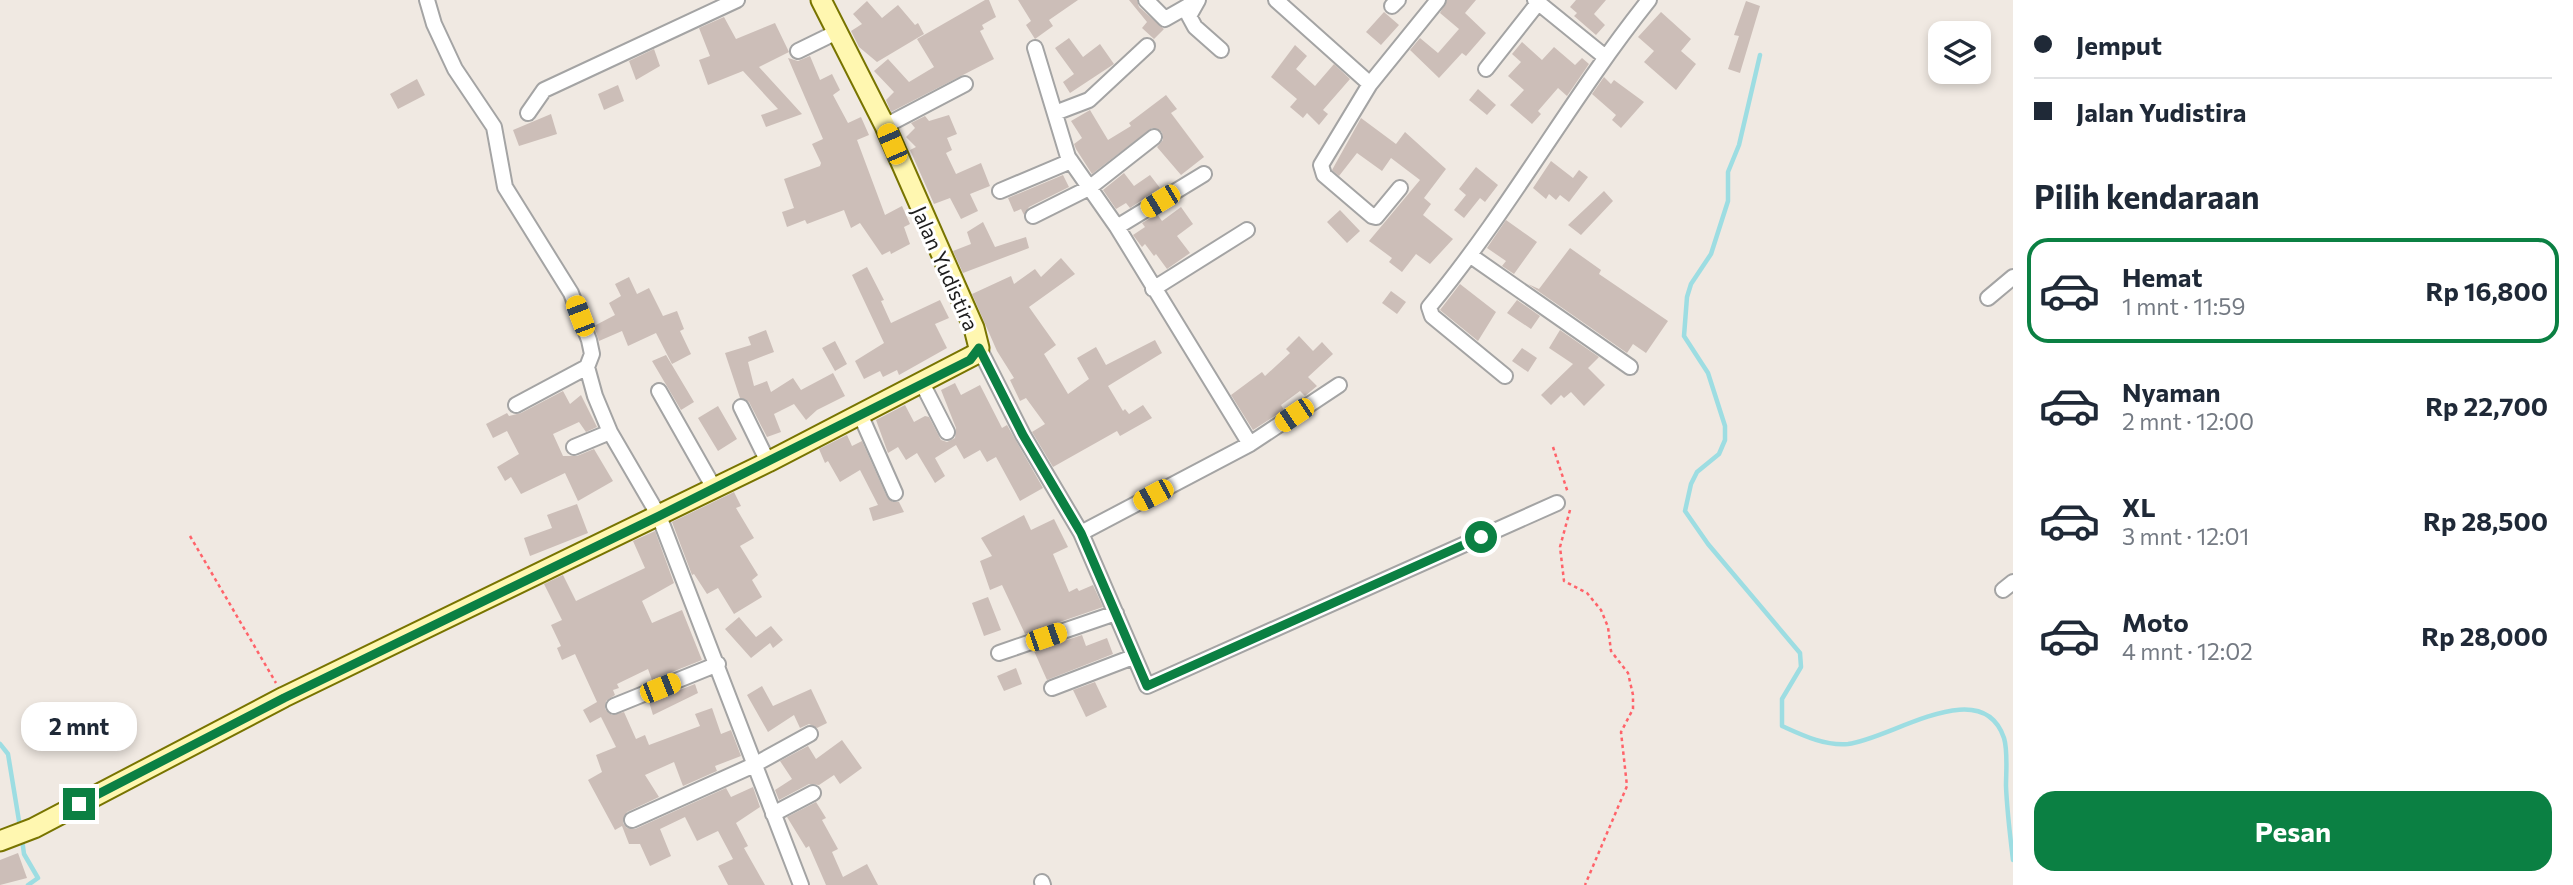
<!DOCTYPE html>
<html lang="id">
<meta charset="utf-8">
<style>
:root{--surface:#fff;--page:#f6f6f7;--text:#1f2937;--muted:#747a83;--line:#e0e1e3;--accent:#0b8043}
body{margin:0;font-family:Commissioner,sans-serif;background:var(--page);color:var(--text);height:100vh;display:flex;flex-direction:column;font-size:26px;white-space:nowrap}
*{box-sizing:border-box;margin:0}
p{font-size:23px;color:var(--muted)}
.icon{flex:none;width:38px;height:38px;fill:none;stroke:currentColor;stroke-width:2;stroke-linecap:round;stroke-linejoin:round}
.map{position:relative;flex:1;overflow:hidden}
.panel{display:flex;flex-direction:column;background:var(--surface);width:560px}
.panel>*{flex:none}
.top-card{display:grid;align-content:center;height:154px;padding:0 21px;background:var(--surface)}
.controls{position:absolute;left:1928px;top:21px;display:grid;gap:14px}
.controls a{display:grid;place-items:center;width:63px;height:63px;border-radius:14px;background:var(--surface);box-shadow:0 4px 10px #0003;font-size:35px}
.end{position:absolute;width:32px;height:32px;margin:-16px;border:9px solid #0b8043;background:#fff;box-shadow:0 0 0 4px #fff}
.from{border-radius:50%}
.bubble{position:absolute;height:49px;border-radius:21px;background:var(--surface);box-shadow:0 4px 10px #0003;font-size:23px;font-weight:700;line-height:49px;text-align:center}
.car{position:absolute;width:21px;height:42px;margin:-21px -10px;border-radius:9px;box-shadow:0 0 5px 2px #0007;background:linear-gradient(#f5c518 24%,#345 0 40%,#f5c518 0 76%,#345 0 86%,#f5c518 0)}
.top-card b{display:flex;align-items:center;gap:24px;height:66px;font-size:26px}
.top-card b+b{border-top:2px solid var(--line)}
.top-card i{width:18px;height:18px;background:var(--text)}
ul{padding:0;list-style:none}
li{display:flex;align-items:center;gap:21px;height:105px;margin:0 14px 10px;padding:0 7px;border:4px solid transparent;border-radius:21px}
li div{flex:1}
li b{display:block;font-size:26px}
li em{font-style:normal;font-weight:700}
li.on{border-color:var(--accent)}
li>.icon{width:63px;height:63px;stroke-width:1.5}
h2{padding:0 21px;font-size:32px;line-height:84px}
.action{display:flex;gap:14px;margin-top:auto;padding:14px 21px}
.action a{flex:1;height:80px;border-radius:21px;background:var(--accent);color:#fff;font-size:28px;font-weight:700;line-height:80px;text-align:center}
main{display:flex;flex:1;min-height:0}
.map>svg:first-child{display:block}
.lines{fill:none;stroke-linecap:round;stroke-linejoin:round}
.stream{stroke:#9ddde2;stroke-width:4.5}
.building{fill:#ccbeb8}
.street-casing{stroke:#a4a4a4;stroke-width:18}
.secondary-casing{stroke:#787400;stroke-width:23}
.path{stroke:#ff636a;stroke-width:2.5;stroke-dasharray:3.5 3.5;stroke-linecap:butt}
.street{stroke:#fff;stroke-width:14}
.secondary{stroke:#fff7b0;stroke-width:19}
.route{stroke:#0b8043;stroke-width:9}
.labels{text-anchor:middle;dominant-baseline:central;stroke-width:6;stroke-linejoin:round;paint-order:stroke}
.street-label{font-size:21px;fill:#1d1d1d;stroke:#fff}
</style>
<main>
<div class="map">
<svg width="2013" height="885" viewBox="0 0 2013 885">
<rect width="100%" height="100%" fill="#f0e9e2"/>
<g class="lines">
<path class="stream" d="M1760 55 1739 145 1728 172V201L1711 254 1691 284 1687 297 1684 336 1708 373 1725 426V440L1719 454 1697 472 1691 484 1685 511 1708 544 1800 653 1801 667 1782 699V726C1802 735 1824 746 1848 744 1891 739 1982 673 2004 738 2008 751 2006 772 2006 786 2007 811 2010 835 2013 860
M0 744 8 754 20 827
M22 839 24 854 38 878 28 885"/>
</g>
<path class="building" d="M985 0H989L996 17 982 25 984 29 980 31 994 59 891 112 886 100 894 92 874 71 888 59 909 82 934 67 917 39Z
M1018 0H1078L1049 20 1053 26 1035 39 1026 25 1031 21Z
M1129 0H1137L1139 7 1164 29 1154 39 1142 28 1147 22Z
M1447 0H1476L1465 13 1486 33 1466 56 1462 53 1439 78 1410 50 1420 38 1438 53 1459 29 1440 13Z
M1576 0H1606L1594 14 1605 25 1596 35 1574 16 1577 13 1570 7Z
M867 1 882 18 898 5 915 25 918 23 924 34 877 62 859 47 851 31 862 24 853 14Z
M1746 1 1760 6 1740 73 1728 69 1739 36 1734 35Z
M1384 12 1399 25 1381 45 1366 32Z
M1661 12 1691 39 1681 51 1696 64 1676 90 1644 62 1654 51 1638 37Z
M724 17 736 39 775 23 789 52 759 67 802 114 766 127 761 115 778 109 743 71 708 85 699 60 710 56 699 28Z
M1069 38 1083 57 1100 44 1114 64 1070 93 1063 82 1074 74 1055 48Z
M1522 42 1542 60 1554 47 1575 65 1582 58 1589 64 1567 96 1558 88 1538 111 1541 114 1532 124 1510 105 1524 90 1508 76 1521 62 1512 54Z
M1295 45 1307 56 1296 69 1315 86 1334 64 1350 79 1323 110 1328 114 1319 125 1307 113 1303 118 1290 107 1297 99 1271 77Z
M654 49 660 66 636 80 629 61Z
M810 56 820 80 832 74 840 90 833 95 848 123 861 117 869 135 857 140 885 215 902 206 910 224 904 227 910 244 891 254 890 251 882 255 860 223 851 228 844 210 807 224 805 220 787 227 782 212 794 208 784 179 820 166 821 163 812 144 823 139 788 58 798 61Z
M1604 77 1611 84 1614 80 1644 102 1621 128 1612 120 1616 115 1592 94Z
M417 79 425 95 398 109 390 94Z
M618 85 624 101 604 110 598 94Z
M1478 89 1496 105 1487 115 1469 100Z
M1166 95 1177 109 1171 113 1204 157 1181 175 1157 147 1163 140 1162 132 1152 128 1092 174 1076 149 1074 144 1082 138 1071 121 1090 110 1108 140 1131 126 1129 123Z
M551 114 557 134 519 146 513 130Z
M949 115 957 134 947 138 952 150 946 153 956 174 981 163 990 186 970 194 978 211 961 219 950 198 934 204 910 150 916 147 906 137 915 128 911 123 925 116 929 121Z
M1361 118 1396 144 1405 132 1446 169 1424 198 1431 204 1423 215 1453 239 1430 264 1416 254 1402 272 1389 262 1392 258 1369 241 1420 180 1391 158 1382 171 1357 153 1339 176 1332 170Z
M1551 161 1573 178 1579 170 1588 177 1569 202 1560 195 1556 200 1549 194 1546 199 1533 188Z
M1476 167 1498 185 1485 202 1480 198 1464 218 1454 210 1466 195 1459 189Z
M1124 173 1134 186 1150 175 1160 188 1130 208 1126 203 1116 209 1103 190Z
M1063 175 1069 187 1029 207 1024 215 1021 209 1014 212 1008 198Z
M1604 191 1613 201 1581 235 1568 225Z
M1181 207 1193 224 1177 236 1190 253 1167 269 1156 254 1154 256 1145 244 1142 247 1133 235 1145 227 1142 223 1157 214 1162 221Z
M1340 210 1360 231 1347 243 1327 222Z
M1506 220 1537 242 1514 274 1502 266 1506 261 1487 248Z
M983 222 995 247 1026 237 1029 248 963 273 953 251 971 244 967 232Z
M1570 248 1601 270 1599 274 1668 321 1646 353 1633 344 1627 353 1528 284 1539 289Z
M1061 258 1075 274 1029 307 1056 345 1044 354 1068 394 1089 379 1077 358 1096 347 1106 365 1155 340 1162 353 1108 386 1123 411 1125 409 1129 414 1143 405 1152 418 1120 436 1117 431 1053 467 1032 432 1045 424 1026 398 1020 401 1010 380 1014 378 997 351 972 294 1011 276 1014 284 1035 269 1041 277Z
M867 267 884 300 881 301 891 323 940 300 949 318 935 324 947 348 899 375 897 370 883 377 880 371 864 379 855 361 884 343 852 275Z
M629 277 637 294 649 288 663 316 677 311 684 329 680 331 691 354 672 364 656 333 628 346 622 331 599 341 594 326 615 315 609 303 621 296 615 284Z
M1460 284 1496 312 1478 341 1440 310Z
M1391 291 1406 302 1397 314 1382 303Z
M1517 300 1540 316 1531 329 1507 313Z
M766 330 774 352 748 362 754 386 767 381 771 392 793 378 801 390 833 373 845 396 817 410 806 420 794 404 774 414 781 432 767 437 749 402 740 398 725 353 751 345 748 337Z
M1560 330 1599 357 1588 368 1605 385 1584 406 1571 392 1564 398 1561 395 1551 405 1541 395 1573 364 1549 348Z
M1299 336 1313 351 1322 342 1333 354 1308 377 1317 386 1305 396 1300 391 1281 405 1284 410 1253 430 1231 395 1262 372 1265 376 1290 353 1286 349Z
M835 341 847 364 835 371 822 348Z
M1522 348 1537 358 1528 372 1512 361Z
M666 355 694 402 681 410 652 361Z
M955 383 961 395 980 385 1002 428 1007 425 1043 488 1020 501 996 457 987 462 980 450 964 459 956 445 935 458 945 476 935 483 917 453 906 460 898 447 888 453 876 420 905 405 914 422 925 416 929 417 941 440 947 442 955 438 956 428 941 390Z
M563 391 570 404 581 395 597 427 586 432 579 422 553 434 563 456H577L594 449 613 481 578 501 565 473 521 494 511 477 505 481 497 467 519 454 507 431 493 438 486 424 507 413 509 416 521 413Z
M718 406 737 439 718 451 698 418Z
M847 435 852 446 862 441 887 497 893 502H899L904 512 873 521 869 508 878 505 860 470 840 482 828 461 825 463 819 449Z
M734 492 741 506 736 508 754 538 740 546 758 575 752 580 762 597 734 614 718 588 707 594 694 574 692 575 672 522Z
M577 504 588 533 530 556 524 538 552 528 547 515Z
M1024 515 1031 530 1054 519 1068 547 1053 554 1069 592 1077 588 1079 591 1093 585 1103 607 1025 634 1002 585 990 590 980 561 992 556 981 538Z
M655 531 674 583 642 601 652 623 682 610 702 660 652 680 648 669 617 684 619 688 613 690 615 695 606 701 605 709 612 715 624 712 636 739 645 735 649 745 700 726 695 714 712 708 721 734 731 730 741 756 715 766 717 771 683 786 674 762 645 775 659 797 627 812 623 823 627 828 635 829 726 788 731 797 753 787 760 807 736 823 748 846 744 848 765 885H728L718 866 733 859 718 831 697 841 685 817 660 829 671 856 650 866 640 844H629L622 826 615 830 588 780 602 772 596 755 616 747 601 717 590 723 583 710 597 702 575 654 562 660 557 648 561 646 551 625 562 620 544 584 563 575 576 601 645 568 633 541Z
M988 597 1001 630 984 636 972 603Z
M739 617 756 637 771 626 783 640 773 648 770 643 751 658 725 629Z
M1082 635 1086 646 1107 638 1113 654 1047 680 1034 651Z
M1016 668 1022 684 1004 691 997 676Z
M1095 682 1107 707 1086 717 1073 690Z
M695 684 698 693 653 715 649 702Z
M762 686 773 706 811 689 827 723 817 728 809 724 800 728 794 715 768 732 747 695Z
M842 740 862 768 840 784 834 775 819 785 809 784 779 800 775 790 792 779 780 761 808 746 816 759Z
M816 802 826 818 822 820 838 849 832 852 843 877 867 864 878 885H826L809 846 806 848 787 817Z
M18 853 27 878 0 885V860Z"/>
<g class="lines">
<g class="street-casing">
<path id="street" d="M427 0 434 24 455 69 494 127 505 187 571 293 589 340 592 354 587 367 595 396 610 432 659 516 801 885
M1146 0 1165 19 1195 2
M1198 0 1189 16 1195 27 1221 50
M1276 0 1370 84
M1535 0 1604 56
M1392 6 1398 0
M1035 48 1068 157 1117 227 1250 444 1081 533
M798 51 839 31
M1486 69 1538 3
M528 113 544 90 737 0
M1055 113 1089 100 1147 46
M885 126 965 84
M1400 188 1376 217 1372 216 1324 175 1321 165 1370 84 1438 0
M1000 191 1071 161
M1033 216 1089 188 1154 137
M1117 227 1204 174
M1471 256 1630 367
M1153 289 1247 230
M1988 298 2013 277
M979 348 1023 435 1081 533 1147 686 1557 503
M1505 376 1432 316 1429 307C1511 208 1570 99 1649 0
M922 383 947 432
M659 391 714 488
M516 405 587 367
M741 407 768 462
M860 414 895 493
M1250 444 1339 385
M574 447 610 432
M2003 590 2013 582
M999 653 1116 613
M1052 688 1133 657
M614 706 718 664
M773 814 813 793
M632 820 754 765 810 734
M1042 882 1043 885"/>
</g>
<g class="secondary-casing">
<path id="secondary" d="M0 841 34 828 284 697 768 462 976 354 979 348 974 328 885 126 821 0"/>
</g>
<path class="path" d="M1553 447 1568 493
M1570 510 1560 547 1564 581 1587 593 1601 610 1608 627 1611 651 1628 673 1633 695V709L1621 732 1627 786 1585 885
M190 536 276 683"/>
<use href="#street" class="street"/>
<use href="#secondary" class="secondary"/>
</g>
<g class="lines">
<path class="route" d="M79 804 284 698 659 516 970 360 979 348 1023 435 1081 533 1147 686 1481 537"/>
</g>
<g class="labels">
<g class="street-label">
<text transform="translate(946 268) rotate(66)">Jalan Yudistira</text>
</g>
</g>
</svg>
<div class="controls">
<a><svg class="icon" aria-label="layers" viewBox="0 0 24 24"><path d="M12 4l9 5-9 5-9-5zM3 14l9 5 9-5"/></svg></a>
</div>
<i class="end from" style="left:1481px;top:537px"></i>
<i class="end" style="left:79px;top:804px"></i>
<div class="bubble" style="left:21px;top:702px;width:116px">2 mnt</div>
<i class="car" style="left:892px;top:144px;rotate:337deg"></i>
<i class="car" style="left:1160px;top:201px;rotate:239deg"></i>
<i class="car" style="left:580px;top:316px;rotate:339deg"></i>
<i class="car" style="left:1294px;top:415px;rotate:236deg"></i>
<i class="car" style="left:1153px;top:495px;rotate:242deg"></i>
<i class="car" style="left:1046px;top:637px;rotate:71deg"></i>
<i class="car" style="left:660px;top:688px;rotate:68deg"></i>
</div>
<section class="panel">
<div class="top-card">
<b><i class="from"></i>Jemput</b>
<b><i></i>Jalan Yudistira</b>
</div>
<h2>Pilih kendaraan</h2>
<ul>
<li class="on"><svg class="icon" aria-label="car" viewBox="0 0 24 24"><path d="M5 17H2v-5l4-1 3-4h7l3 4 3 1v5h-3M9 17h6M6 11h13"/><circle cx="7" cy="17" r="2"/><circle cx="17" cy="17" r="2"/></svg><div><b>Hemat</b><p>1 mnt · 11:59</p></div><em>Rp 16,800</em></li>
<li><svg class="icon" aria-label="car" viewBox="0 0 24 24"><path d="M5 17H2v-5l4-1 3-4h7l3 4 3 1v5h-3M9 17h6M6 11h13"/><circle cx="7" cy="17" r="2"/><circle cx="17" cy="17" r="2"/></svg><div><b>Nyaman</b><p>2 mnt · 12:00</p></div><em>Rp 22,700</em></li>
<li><svg class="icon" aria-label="car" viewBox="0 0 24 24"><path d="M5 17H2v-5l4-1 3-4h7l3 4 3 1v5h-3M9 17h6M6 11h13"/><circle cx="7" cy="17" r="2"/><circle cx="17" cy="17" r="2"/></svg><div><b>XL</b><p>3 mnt · 12:01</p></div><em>Rp 28,500</em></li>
<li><svg class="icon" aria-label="car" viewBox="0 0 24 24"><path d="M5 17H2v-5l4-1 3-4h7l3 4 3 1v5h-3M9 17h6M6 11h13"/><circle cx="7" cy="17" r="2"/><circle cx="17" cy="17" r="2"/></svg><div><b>Moto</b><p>4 mnt · 12:02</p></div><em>Rp 28,000</em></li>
</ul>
<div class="action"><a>Pesan</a></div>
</section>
</main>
